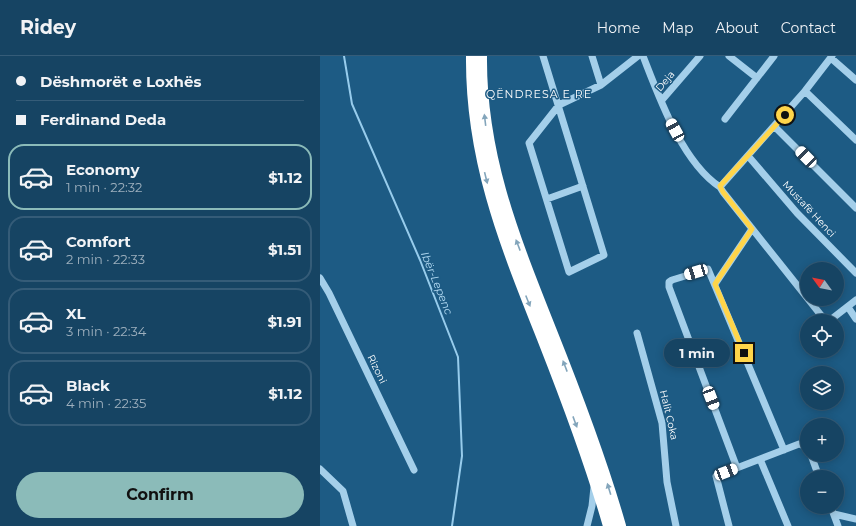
<!DOCTYPE html>
<meta charset="utf-8">
<style>
:root{--surface:#164463;--page:#234e6c;--text:#f1f3f6;--muted:#9eb0be;--line:#355c78;--accent:#8bbbb9}
body{margin:0;font-family:Montserrat,sans-serif;background:var(--page);color:var(--text);height:100vh;display:flex;flex-direction:column;font-size:15px;white-space:nowrap}
*{box-sizing:border-box;margin:0}
p{font-size:13px;color:var(--muted)}
.icon{flex:none;width:22px;height:22px;fill:none;stroke:currentColor;stroke-width:2;stroke-linecap:round;stroke-linejoin:round}
.map{position:relative;flex:1;overflow:hidden}
.panel{display:flex;flex-direction:column;background:var(--surface);width:320px}
.panel>*{flex:none}
.top-card{display:grid;align-content:center;height:88px;padding:0 16px;background:var(--surface)}
.needle{width:26px;rotate:303deg}
.fabs{position:absolute;left:480px;top:206px;display:grid;gap:8px}
.fabs a{display:grid;place-items:center;width:44px;height:44px;border-radius:50%;background:var(--surface);box-shadow:0 2px 10px #0003,0 0 0 1px var(--line);font-size:20px}
.end{position:absolute;width:18px;height:18px;margin:-9px;border:5px solid #ffd54a;background:#111;box-shadow:0 0 0 2px #111}
.from{border-radius:50%}
.bubble{position:absolute;height:28px;border-radius:14px;background:var(--surface);box-shadow:0 2px 10px #0003,0 0 0 1px var(--line);font-size:13px;font-weight:700;line-height:28px;text-align:center}
.car{position:absolute;width:12px;height:24px;margin:-12px -6px;border-radius:5px;box-shadow:0 0 3px 1px #0007;background:linear-gradient(#fff 24%,#345 0 40%,#fff 0 76%,#345 0 86%,#fff 0)}
.top-card b{display:flex;align-items:center;gap:14px;height:38px;font-size:15px}
.top-card b+b{border-top:1px solid var(--line)}
.top-card i{width:10px;height:10px;background:var(--text)}
ul{padding:0;list-style:none}
li{display:flex;align-items:center;gap:12px;height:66px;margin:0 8px 6px;padding:0 8px;border:2px solid var(--line);border-radius:16px}
li div{flex:1}
li b{display:block;font-size:15px}
li em{font-style:normal;font-weight:700}
li.on{border-color:var(--accent)}
li>.icon{width:36px;height:36px;stroke-width:1.5}
.button{display:flex;gap:8px;margin-top:auto;padding:8px 16px}
.button a{flex:1;height:46px;border-radius:24px;background:var(--accent);color:#111;font-size:16px;font-weight:700;line-height:46px;text-align:center}
header{display:flex;align-items:center;gap:24px;box-sizing:border-box;height:56px;padding:0 20px;background:var(--surface);border-bottom:1px solid var(--line)}
header strong{font-size:19px}
nav{display:flex;gap:22px;margin-inline-start:auto;font-size:14px}
main{display:flex;flex:1;min-height:0}
.map>svg:first-child{display:block}
.lines{fill:none;stroke-linecap:round;stroke-linejoin:round}
.stream{stroke:#97ccec;stroke-width:2}
.minor{stroke:#a4cfea;stroke-width:7}
.highway{stroke:#fff;stroke-width:12}
.oneway{fill:#83a5bb}
.route{stroke:#ffd54a;stroke-width:5}
.labels{text-anchor:middle;dominant-baseline:central;stroke-width:3;stroke-linejoin:round;paint-order:stroke}
.street-label{font-size:10px;fill:#fff;stroke:#1d5b84}
.neighbourhood-label{font-size:11px;letter-spacing:1px;fill:#fff;stroke:#1d5b84}
.water-label{font-size:11px;font-style:italic;fill:#b0d8f1;stroke:#1d5b84}
</style>
<header>
<strong>Ridey</strong>
<nav><a>Home</a><a>Map</a><a>About</a><a>Contact</a></nav>
</header>
<main>
<section class="panel">
<div class="top-card">
<b><i class="from"></i>Dëshmorët e Loxhës</b>
<b><i></i>Ferdinand Deda</b>
</div>
<ul>
<li class="on"><svg class="icon" aria-label="car" viewBox="0 0 24 24"><path d="M5 17H2v-5l4-1 3-4h7l3 4 3 1v5h-3M9 17h6M6 11h13"/><circle cx="7" cy="17" r="2"/><circle cx="17" cy="17" r="2"/></svg><div><b>Economy</b><p>1 min · 22:32</p></div><em>$1.12</em></li>
<li><svg class="icon" aria-label="car" viewBox="0 0 24 24"><path d="M5 17H2v-5l4-1 3-4h7l3 4 3 1v5h-3M9 17h6M6 11h13"/><circle cx="7" cy="17" r="2"/><circle cx="17" cy="17" r="2"/></svg><div><b>Comfort</b><p>2 min · 22:33</p></div><em>$1.51</em></li>
<li><svg class="icon" aria-label="car" viewBox="0 0 24 24"><path d="M5 17H2v-5l4-1 3-4h7l3 4 3 1v5h-3M9 17h6M6 11h13"/><circle cx="7" cy="17" r="2"/><circle cx="17" cy="17" r="2"/></svg><div><b>XL</b><p>3 min · 22:34</p></div><em>$1.91</em></li>
<li><svg class="icon" aria-label="car" viewBox="0 0 24 24"><path d="M5 17H2v-5l4-1 3-4h7l3 4 3 1v5h-3M9 17h6M6 11h13"/><circle cx="7" cy="17" r="2"/><circle cx="17" cy="17" r="2"/></svg><div><b>Black</b><p>4 min · 22:35</p></div><em>$1.12</em></li>
</ul>
<div class="button"><a>Confirm</a></div>
</section>
<div class="map">
<svg width="536" height="470" viewBox="0 0 536 470">
<rect width="100%" height="100%" fill="#1d5b84"/>
<g class="lines">
<path class="stream" d="M24 0 32 48 100 204 138 301 142 400 132 470"/>
<path class="minor" d="M223 0 284 199 249 216 209 87 239 49 281 29 318 0
M272 0 281 29
M323 0C339 41 362 106 400 131
M409 0 437 22
M512 0 485 35 400 131 403 136 504 263 509 265 536 244
M511 2 536 24
M485 35 536 84
M342 44 380 0
M405 63 454 0
M455 71 536 152
M429 101 477 157 536 217
M227 143 263 130
M0 222 9 237 94 414
M395 228 432 173
M528 251 536 263
M317 277 342 367 347 426 356 470
M491 399 499 421
M440 403 468 470
M417 412 349 231V226L352 224 388 213 464 394
M0 413 23 435 33 470
M511 451 518 470
M514 458 536 463
M267 470 272 450 274 431
M409 470 396 420 479 388 487 391"/>
<path class="highway" d="M152 0C151 105 186 189 224 285 248 346 271 407 289 470
M161 0C160 100 194 182 230 273 256 338 281 403 300 470"/>
</g>
<defs><path id="oneway-solid" d="M-6-.8H1V-3.2L6.5 0L1 3.2V.8H-6Z"/></defs>
<g class="oneway">
<use href="#oneway-solid" transform="translate(165 64) rotate(-97)"/>
<use href="#oneway-solid" transform="translate(166 122) rotate(76)"/>
<use href="#oneway-solid" transform="translate(198 189) rotate(-111)"/>
<use href="#oneway-solid" transform="translate(208 245) rotate(68)"/>
<use href="#oneway-solid" transform="translate(245 310) rotate(-111)"/>
<use href="#oneway-solid" transform="translate(255 366) rotate(70)"/>
<use href="#oneway-solid" transform="translate(289 433) rotate(-107)"/>
</g>
<g class="lines">
<path class="route" d="M424 297 395 228 432 173 403 136 400 130 465 59"/>
</g>
<g class="labels">
<g class="street-label">
<text transform="translate(345 25) rotate(-49)">Deja</text>
<text transform="translate(489 153) rotate(47)">Mustafë Henci</text>
<text transform="translate(57 313) rotate(64)">Rizoni</text>
<text transform="translate(349 359) rotate(77)">Halit Coka</text>
</g>
<g class="neighbourhood-label">
<text x="219" y="38">QËNDRESA E RE</text>
</g>
<g class="water-label">
<text transform="translate(117 227) rotate(68)">Ibër-Lepenc</text>
</g>
</g>
</svg>
<div class="fabs">
<a><svg class="needle" viewBox="-14 -14 28 28"><path d="M0-13l5 13h-10z" fill="#e53935"/><path d="M0 13l5-13h-10z" fill="#9eb0be"/></svg></a>
<a><svg class="icon" aria-label="locate" viewBox="0 0 24 24"><circle cx="12" cy="12" r="6"/><path d="M12 2v4M12 18v4M2 12h4M18 12h4"/></svg></a>
<a><svg class="icon" aria-label="layers" viewBox="0 0 24 24"><path d="M12 4l9 5-9 5-9-5zM3 14l9 5 9-5"/></svg></a>
<a>+</a>
<a>−</a>
</div>
<i class="end from" style="left:465px;top:59px"></i>
<i class="end" style="left:424px;top:297px"></i>
<div class="bubble" style="left:344px;top:283px;width:66px">1 min</div>
<i class="car" style="left:355px;top:74px;rotate:331deg"></i>
<i class="car" style="left:486px;top:101px;rotate:315deg"></i>
<i class="car" style="left:376px;top:216px;rotate:253deg"></i>
<i class="car" style="left:391px;top:342px;rotate:159deg"></i>
<i class="car" style="left:406px;top:416px;rotate:69deg"></i>
</div>
</main>
